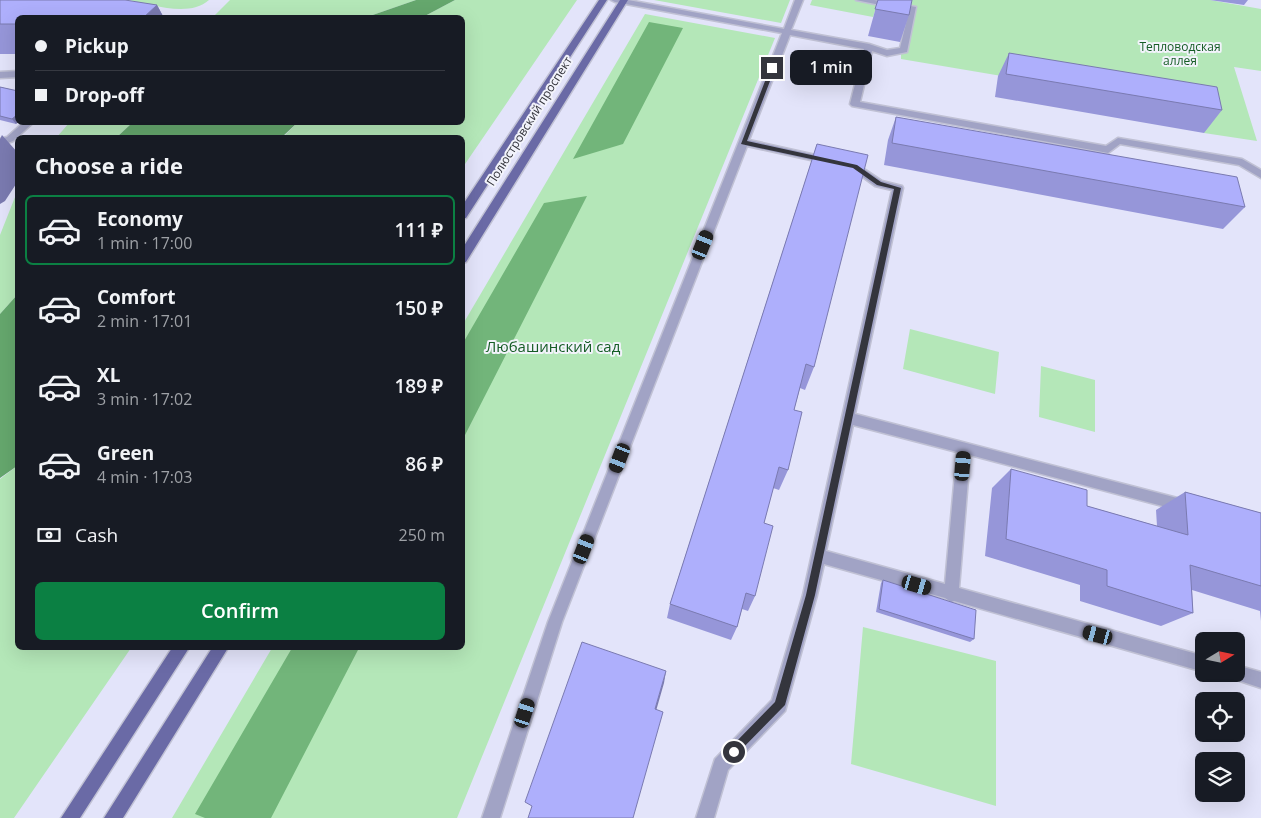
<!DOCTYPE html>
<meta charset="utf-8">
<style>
:root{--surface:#171b24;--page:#20242c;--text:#f1f3f6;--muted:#9ea1a6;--line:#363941;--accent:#0b8043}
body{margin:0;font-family:"Open Sans",sans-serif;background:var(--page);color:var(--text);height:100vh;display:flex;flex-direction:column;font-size:19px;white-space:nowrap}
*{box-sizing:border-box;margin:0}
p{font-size:16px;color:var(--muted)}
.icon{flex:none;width:28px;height:28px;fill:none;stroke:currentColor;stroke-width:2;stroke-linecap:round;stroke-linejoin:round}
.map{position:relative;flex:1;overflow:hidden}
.panel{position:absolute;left:15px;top:135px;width:450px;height:515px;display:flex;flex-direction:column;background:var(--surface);border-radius:8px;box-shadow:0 5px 20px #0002}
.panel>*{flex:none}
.guide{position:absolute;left:15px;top:15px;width:450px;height:110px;border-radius:8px;box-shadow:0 5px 20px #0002;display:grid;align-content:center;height:110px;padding:0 20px;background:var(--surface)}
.needle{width:32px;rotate:80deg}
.controls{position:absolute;left:1195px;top:632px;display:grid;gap:10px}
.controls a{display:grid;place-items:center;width:50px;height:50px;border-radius:8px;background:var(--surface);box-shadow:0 5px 20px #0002;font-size:25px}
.end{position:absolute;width:22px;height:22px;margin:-11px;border:6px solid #34353d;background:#fff;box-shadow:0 0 0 2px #fff}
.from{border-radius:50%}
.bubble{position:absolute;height:35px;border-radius:8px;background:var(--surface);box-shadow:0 5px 20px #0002;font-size:16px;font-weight:600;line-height:35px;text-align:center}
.car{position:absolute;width:15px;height:30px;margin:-15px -8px;border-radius:6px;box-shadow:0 0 4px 1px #0007;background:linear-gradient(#222 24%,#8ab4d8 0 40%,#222 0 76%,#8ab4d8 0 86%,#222 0)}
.guide b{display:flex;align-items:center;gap:18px;height:48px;font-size:19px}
.guide b+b{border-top:1px solid var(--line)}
.guide i{width:12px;height:12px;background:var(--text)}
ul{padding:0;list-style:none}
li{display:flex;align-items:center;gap:15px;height:70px;margin:0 10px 8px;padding:0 10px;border:2px solid transparent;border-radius:8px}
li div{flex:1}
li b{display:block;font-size:19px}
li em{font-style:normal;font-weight:600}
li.selected{border-color:var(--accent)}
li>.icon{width:45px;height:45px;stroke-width:1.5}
h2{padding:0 20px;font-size:22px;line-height:60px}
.pay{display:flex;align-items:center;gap:12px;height:55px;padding:0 20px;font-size:19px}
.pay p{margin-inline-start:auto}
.action{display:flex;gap:10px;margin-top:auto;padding:10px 20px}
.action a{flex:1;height:58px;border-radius:8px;background:var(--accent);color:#fff;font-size:20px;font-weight:600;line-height:58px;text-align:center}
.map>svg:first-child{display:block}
.green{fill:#b4e7b8}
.forest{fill:#72b57a}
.water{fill:#65a76d}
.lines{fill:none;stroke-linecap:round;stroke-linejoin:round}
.minor-casing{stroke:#c0c1d4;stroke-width:3}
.major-casing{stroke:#c0c1d4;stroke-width:3}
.minor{fill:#a1a3c5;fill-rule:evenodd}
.major{fill:#6a6aa6;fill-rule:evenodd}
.wall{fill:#9696d9}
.shaded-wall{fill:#7a7ab0}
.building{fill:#aeaffc;stroke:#7a7ab0}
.route{fill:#34353d}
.labels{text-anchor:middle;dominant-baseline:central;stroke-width:4;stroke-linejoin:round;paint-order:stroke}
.far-park-label{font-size:12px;fill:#155c25;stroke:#f2f3fb}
.far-street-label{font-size:12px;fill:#34353d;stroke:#f2f3fb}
.park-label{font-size:15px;fill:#155c25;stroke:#f2f3fb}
</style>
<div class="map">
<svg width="1261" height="818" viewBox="0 0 1261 818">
<rect width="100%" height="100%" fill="#e3e4fa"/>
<path class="green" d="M127 0H209C189 18 151 4 127 0Z
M230 0H416L367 17 212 18Z
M455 0H577L463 167 462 138H282L297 123 462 122V18L423 17Z
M654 0H790L781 23Z
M812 0H1210L1261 9V71L1234 67 1257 141 1204 133 1199 109 901 59V41L906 17 875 11 873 17 810 5Z
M645 14 775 38 457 818H172L272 648H462L463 324Z
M69 123H132L117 137 56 138Z
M17 192V295L0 314V235Z
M910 329 999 352 995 394 903 369Z
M1041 366 1095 380V432L1039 417Z
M17 466 18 648H131L14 818H0V479Z
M863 627 996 661V806L851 764Z"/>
<path class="forest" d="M649 22 683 28 623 144 573 159Z
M587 196 464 437 463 343 544 203Z
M292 648H359L271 818H205L195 814Z"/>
<path class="water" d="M416 0H455L423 17H367Z
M132 123V122L297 123 282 137H117Z
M17 295V466L0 478V314Z"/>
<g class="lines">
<g class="minor-casing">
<path id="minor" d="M611 0H628L784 29 795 0H803L791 30 869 44 887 50 900 48 909 11 856 0H874L916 7 907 52 887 56 872 51 860 102 1106 146 1118 138 1242 159 1261 170V178L1239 165 1120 144 1108 153 852 106 850 104 864 49 790 35 749 140 829 158 834 161 829 164 747 146 562 622 500 818H482L548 622 782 33 615 2Z
M18 71V77L0 78V72Z
M24 122H34L13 141 0 146V139L7 137Z
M848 162 858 165 882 181 902 186 903 188 855 414 1185 500 1190 502 1192 506 1190 510 1185 512 970 455 959 588 1204 656V672L954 601 951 602 945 598 824 564 817 595 785 711 728 770 714 818H696L715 759 772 700 803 595 892 190 875 186 852 169 845 167V163ZM853 425 957 452 945 584 826 551Z
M1236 665 1261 672V688L1231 678 1229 674H1236Z"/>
</g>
<g class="major-casing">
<path id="major" d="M599 0H607L466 218H462V206Z
M620 0H628L466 262 462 263V249Z
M172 648H189L80 818H61Z
M212 648H228L123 818H104Z"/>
</g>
<use href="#minor" class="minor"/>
<use href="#major" class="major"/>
</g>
<path class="wall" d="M0 0 157 5 164 18H18V54H0Z
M878 0 909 15 900 42 868 36Z
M1210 0H1248L1244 5Z
M1009 53 1222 110 1204 133 995 97 998 76Z
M0 87 18 91V122L16 124 0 120Z
M896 117 1245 207 1223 229 884 165 888 140Z
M817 144 814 367 805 390 800 388 794 410 788 470 779 490 773 488 764 523 755 596 748 611 742 609 737 627 731 640 667 618 670 604Z
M1011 469 1087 506 1157 526 1156 510 1185 492 1261 513V621L1260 611 1192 590 1193 613 1161 626 1080 601V585L985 556 992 488Z
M883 580 974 639 970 642 876 612 881 583Z"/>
<path class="shaded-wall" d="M157 5 164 18H143Z
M18 114V122L16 124 12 119Z
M2 135 18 153V181L5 201 0 204V139Z
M666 671 664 683 654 718 655 709Z"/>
<path class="building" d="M0 0H125L157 5 143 18H18V24H0Z
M878 0H912L909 15 875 9Z
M1009 53 1217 87 1222 110 1006 74Z
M0 87 18 91V114L12 119 0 116Z
M896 117 1237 177 1245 207 892 143Z
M817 144 868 155 814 367 806 364 794 410 802 412 788 470 779 467 764 523 773 526 755 596 746 593 737 627 670 604Z
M1011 469 1087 490V506L1188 535 1185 492 1261 513V586L1190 565 1193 613 1107 586V570L1006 539Z
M883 580 976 610 974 639 879 609Z
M582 642 666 671 655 709 663 712 633 818H528L532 806 525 802Z"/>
<path class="route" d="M772 66 775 68 747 141 857 165 881 182 901 188 815 595 785 705 734 757 730 756V748L775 702 806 595 894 189 877 185 853 168 741 144 770 68Z"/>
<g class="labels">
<g class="far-park-label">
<text x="1180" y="46">Тепловодская<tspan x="1180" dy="14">аллея</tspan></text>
</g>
<g class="far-street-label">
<text transform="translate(529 121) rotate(-58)">Полюстровский проспект</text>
</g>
<g class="park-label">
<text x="553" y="346">Любашинский сад</text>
</g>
</g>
</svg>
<div class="controls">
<a><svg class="needle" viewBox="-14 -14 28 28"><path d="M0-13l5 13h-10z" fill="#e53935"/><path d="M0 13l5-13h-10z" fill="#9ea1a6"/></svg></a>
<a><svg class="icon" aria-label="locate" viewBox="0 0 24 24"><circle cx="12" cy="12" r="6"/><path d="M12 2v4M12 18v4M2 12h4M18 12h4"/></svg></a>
<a><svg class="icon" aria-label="layers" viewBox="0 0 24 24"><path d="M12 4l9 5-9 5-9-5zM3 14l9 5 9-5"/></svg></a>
</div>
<i class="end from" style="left:734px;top:752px"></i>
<i class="end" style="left:772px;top:68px"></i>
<div class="bubble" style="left:790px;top:50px;width:82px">1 min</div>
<i class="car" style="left:703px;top:245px;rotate:22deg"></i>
<i class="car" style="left:620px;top:458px;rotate:201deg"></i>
<i class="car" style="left:963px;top:466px;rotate:5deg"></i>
<i class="car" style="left:584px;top:549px;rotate:21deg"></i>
<i class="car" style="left:917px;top:585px;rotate:106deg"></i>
<i class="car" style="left:1098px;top:635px;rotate:285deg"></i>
<i class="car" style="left:525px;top:713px;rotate:18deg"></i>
<div class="guide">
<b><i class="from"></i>Pickup</b>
<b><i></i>Drop-off</b>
</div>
<section class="panel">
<h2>Choose a ride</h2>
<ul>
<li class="selected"><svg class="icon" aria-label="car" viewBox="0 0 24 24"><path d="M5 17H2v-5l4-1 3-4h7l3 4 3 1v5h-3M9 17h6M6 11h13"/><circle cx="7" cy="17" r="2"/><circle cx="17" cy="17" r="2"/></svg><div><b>Economy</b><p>1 min · 17:00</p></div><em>111 ₽</em></li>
<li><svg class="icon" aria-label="car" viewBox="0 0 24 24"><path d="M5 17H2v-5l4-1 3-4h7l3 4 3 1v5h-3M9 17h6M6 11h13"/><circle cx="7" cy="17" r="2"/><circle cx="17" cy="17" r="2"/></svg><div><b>Comfort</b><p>2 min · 17:01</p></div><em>150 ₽</em></li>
<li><svg class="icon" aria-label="car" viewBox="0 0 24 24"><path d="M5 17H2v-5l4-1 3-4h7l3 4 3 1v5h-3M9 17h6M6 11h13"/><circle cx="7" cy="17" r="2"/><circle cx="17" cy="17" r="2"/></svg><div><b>XL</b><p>3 min · 17:02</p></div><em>189 ₽</em></li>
<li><svg class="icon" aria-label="car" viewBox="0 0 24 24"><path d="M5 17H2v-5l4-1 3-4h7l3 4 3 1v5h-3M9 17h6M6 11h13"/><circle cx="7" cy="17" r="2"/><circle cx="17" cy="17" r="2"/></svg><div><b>Green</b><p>4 min · 17:03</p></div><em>86 ₽</em></li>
</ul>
<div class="pay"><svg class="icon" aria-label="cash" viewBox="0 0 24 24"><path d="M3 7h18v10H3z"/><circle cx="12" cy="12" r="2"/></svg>Cash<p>250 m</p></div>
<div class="action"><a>Confirm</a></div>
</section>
</div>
